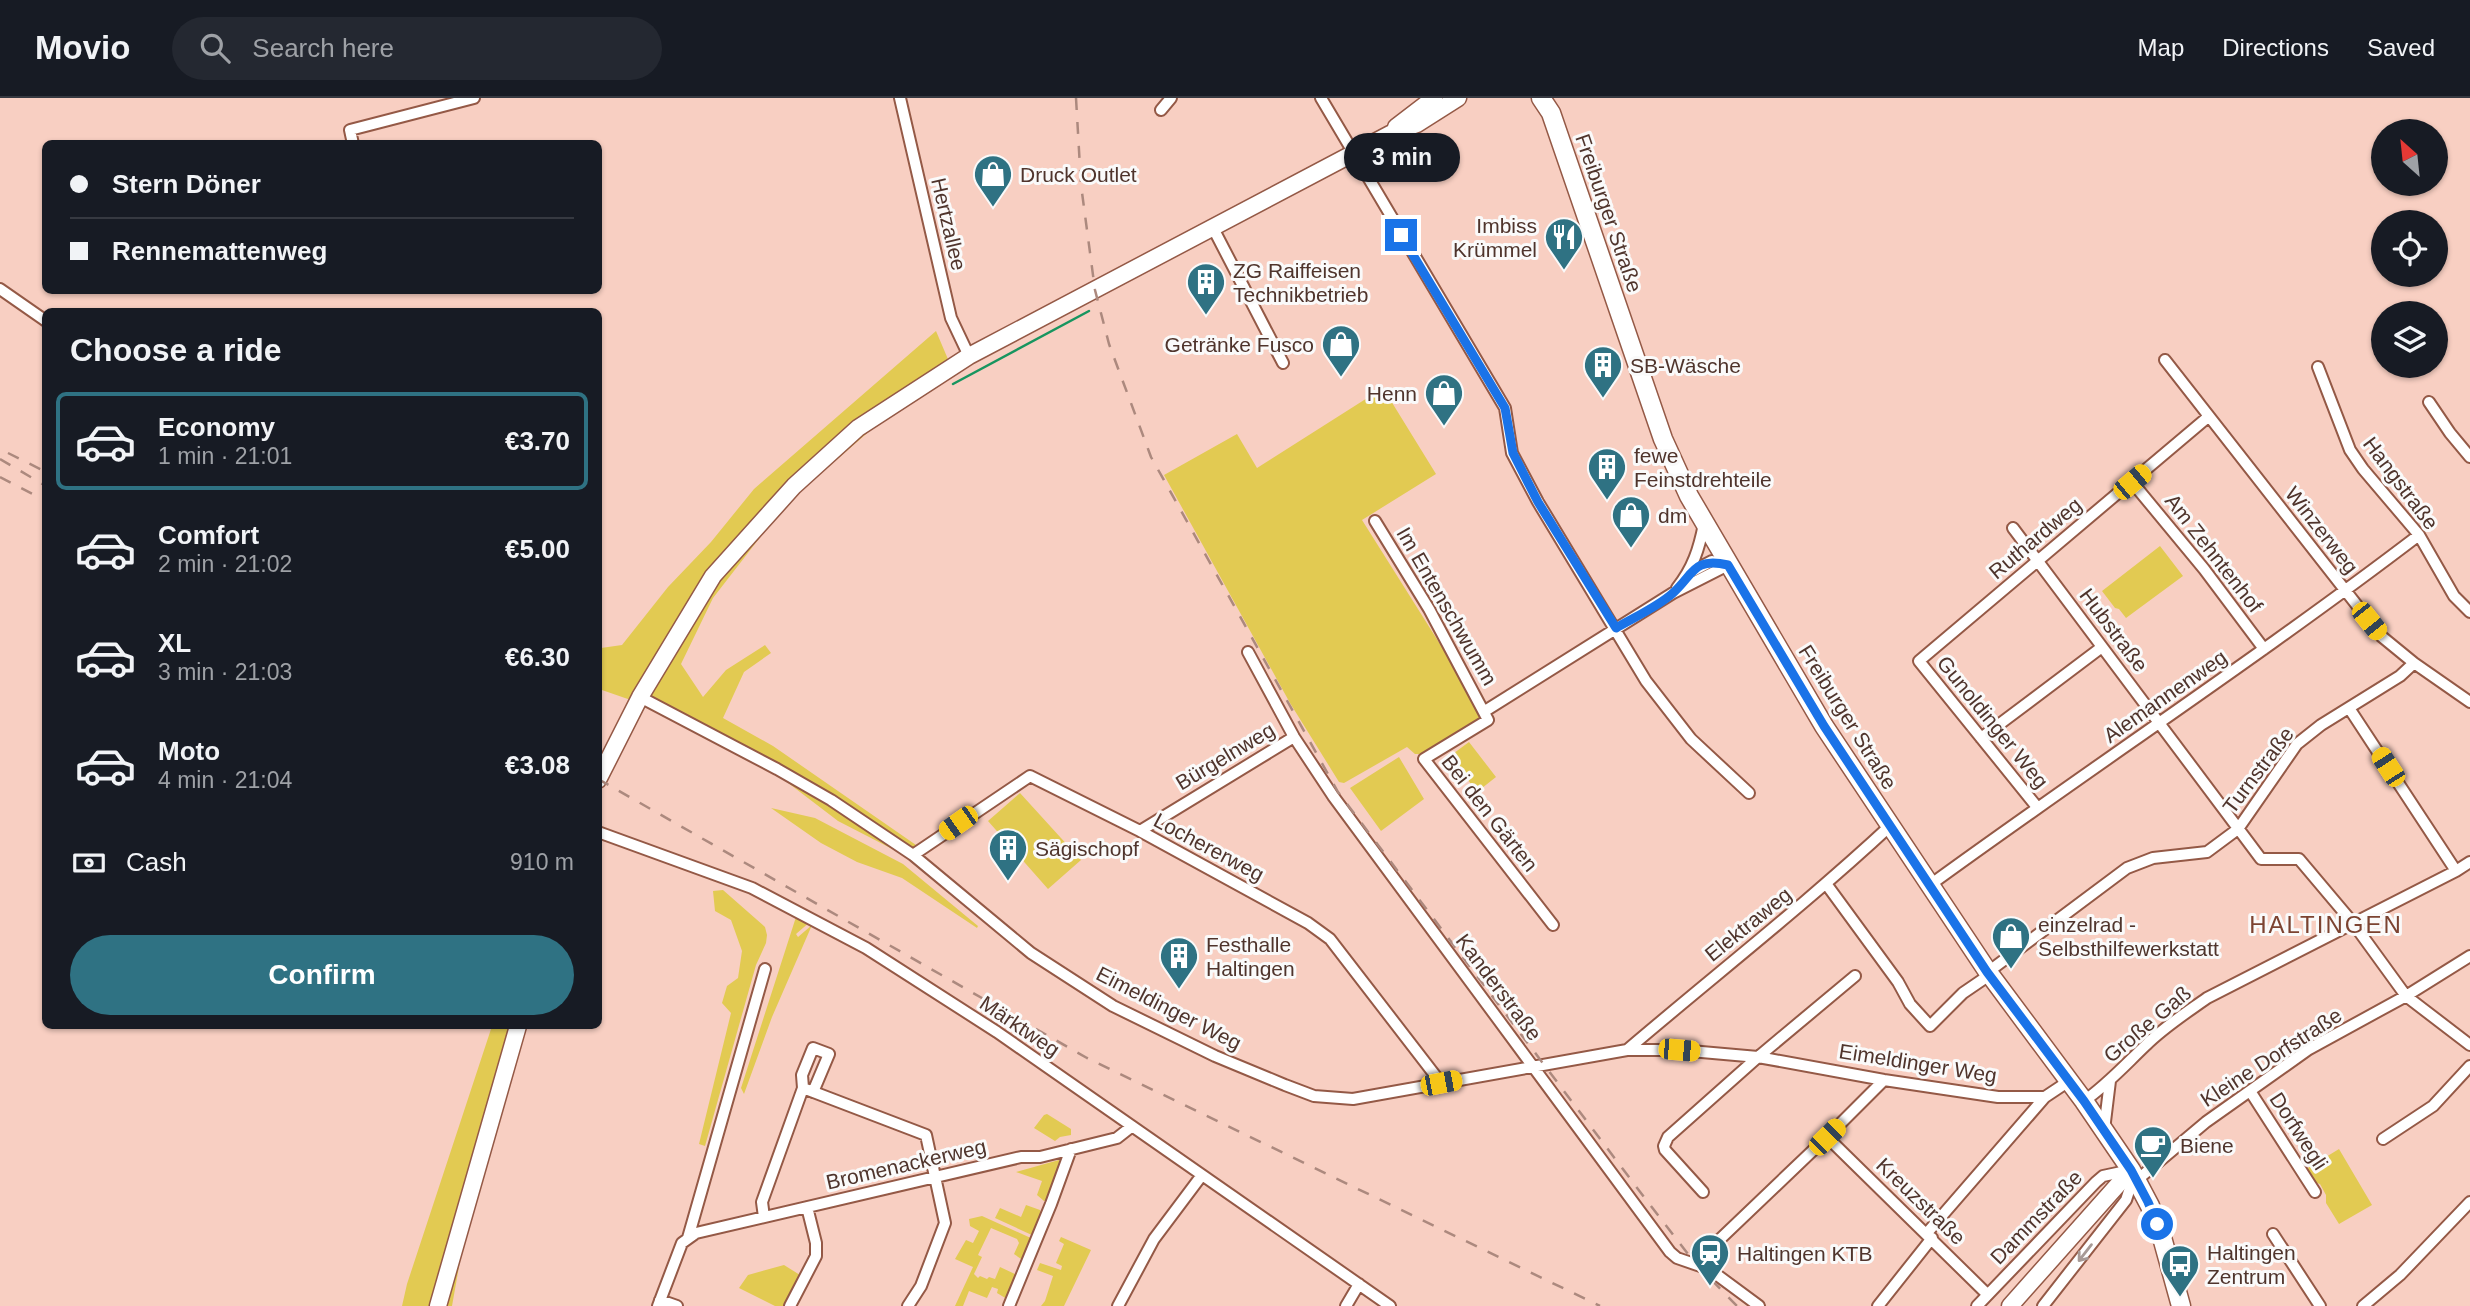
<!DOCTYPE html>
<meta charset="utf-8">
<style>
:root{--surface:#171b24;--page:#242831;--text:#f1f3f6;--muted:#9ea1a6;--line:#363941;--accent:#2f7283}
body{margin:0;font-family:Helvetica,sans-serif;background:var(--page);color:var(--text);height:100vh;display:flex;flex-direction:column;font-size:26px;white-space:nowrap}
*{box-sizing:border-box;margin:0}
p{font-size:23px;color:var(--muted)}
.icon{flex:none;width:38px;height:38px;fill:none;stroke:currentColor;stroke-width:2;stroke-linecap:round;stroke-linejoin:round}
.map{position:relative;flex:1;overflow:hidden}
.sheet{position:absolute;left:42px;top:210px;width:560px;height:721px;display:flex;flex-direction:column;background:var(--surface);border-radius:10px;box-shadow:0 2px 5px #0004}
.sheet>*{flex:none}
.guide{position:absolute;left:42px;top:42px;width:560px;height:154px;border-radius:10px;box-shadow:0 2px 5px #0004;display:grid;align-content:center;height:154px;padding:0 28px;background:var(--surface)}
.needle{width:46px;rotate:333deg}
.fabs{position:absolute;left:2371px;top:21px;display:grid;gap:14px}
.fabs a{display:grid;place-items:center;width:77px;height:77px;border-radius:50%;background:var(--surface);box-shadow:0 2px 5px #0004;font-size:35px}
.end{position:absolute;width:32px;height:32px;margin:-16px;border:9px solid #1a73e8;background:#fff;box-shadow:0 0 0 4px #fff}
.from{border-radius:50%}
.bubble{position:absolute;height:49px;border-radius:24px;background:var(--surface);box-shadow:0 2px 5px #0004;font-size:23px;font-weight:700;line-height:49px;text-align:center}
.car{position:absolute;width:21px;height:42px;margin:-21px -10px;border-radius:9px;box-shadow:0 0 5px 2px #0007;background:linear-gradient(#f5c518 24%,#345 0 40%,#f5c518 0 76%,#345 0 86%,#f5c518 0)}
.guide b{display:flex;align-items:center;gap:24px;height:66px;font-size:26px}
.guide b+b{border-top:2px solid var(--line)}
.guide i{width:18px;height:18px;background:var(--text)}
ul{padding:0;list-style:none}
li{display:flex;align-items:center;gap:21px;height:98px;margin:0 14px 10px;padding:0 14px;border:4px solid transparent;border-radius:10px}
li div{flex:1}
li b{display:block;font-size:26px}
li em{font-style:normal;font-weight:700}
li.current{border-color:var(--accent)}
li>.icon{width:63px;height:63px;stroke-width:1.5}
h2{padding:0 28px;font-size:32px;line-height:84px}
.pay{display:flex;align-items:center;gap:18px;height:77px;padding:0 28px;font-size:26px}
.pay p{margin-inline-start:auto}
.button{display:flex;gap:14px;margin-top:auto;padding:14px 28px}
.button a{flex:1;height:80px;border-radius:42px;background:var(--accent);color:#fff;font-size:28px;font-weight:700;line-height:80px;text-align:center}
header{display:flex;align-items:center;gap:42px;box-sizing:border-box;height:98px;padding:0 35px;background:var(--surface);border-bottom:2px solid var(--line)}
header strong{font-size:33px}
nav{display:flex;gap:38px;margin-inline-start:auto;font-size:24px}
.search{width:490px;height:63px;background:var(--page);display:flex;align-items:center;gap:18px;box-sizing:border-box;padding:0 24px;border-radius:38px;color:var(--muted);font-size:26px}
.map>svg:first-child{display:block}
.green{fill:#e2ca52}
.lines{fill:none;stroke-linecap:round;stroke-linejoin:round}
.stream{stroke:#17955f;stroke-width:2.5}
.street-casing{stroke:#945946;stroke-width:14}
.secondary-casing{stroke:#945946;stroke-width:19}
.primary-casing{stroke:#945946;stroke-width:21}
.street{stroke:#fff;stroke-width:10}
.secondary{stroke:#fff;stroke-width:16}
.primary{stroke:#fff;stroke-width:18}
.rail{stroke:#ac897e;stroke-width:2.5;stroke-dasharray:12 12;stroke-linecap:butt}
.oneway{stroke:#a79a96}
.route{stroke:#1a73e8;stroke-width:9}
.labels{text-anchor:middle;dominant-baseline:central;stroke-width:6;stroke-linejoin:round;paint-order:stroke}
.poi-label{font-size:21px;fill:#4f342c;stroke:#fafafa;text-anchor:start}
.street-label{font-size:21px;fill:#4f342c;stroke:#fafafa}
.quarter-label{font-size:24px;letter-spacing:2px;fill:#7c4331;stroke:#fafafa}
</style>
<header>
<strong>Movio</strong>
<div class="search"><svg class="icon" aria-label="search" viewBox="0 0 24 24"><circle cx="10" cy="10" r="6"/><path d="M15 15l6 6"/></svg>Search here</div>
<nav><a>Map</a><a>Directions</a><a>Saved</a></nav>
</header>
<div class="map">
<svg width="2470" height="1208" viewBox="0 0 2470 1208">
<rect width="100%" height="100%" fill="#f8cfc2"/>
<path class="green" d="M936 233 953 273 873 330 786 406 713 500 681 566 703 599 726 572 765 547 771 555 744 574 723 620 773 648 916 747 904 757 838 723 762 665 700 626 599 591 598 552 601 550 622 547 668 489 711 444 754 391Z
M1383 290 1436 376 1362 422 1467 589 1481 620 1420 656H1415L1407 649 1344 685 1339 684 1290 605 1164 377 1237 336 1257 370Z
M2160 448 2183 478 2126 520 2119 511 2115 510 2102 493Z
M1469 644 1496 679 1477 694 1450 658Z
M1399 659 1424 701 1381 733 1350 690Z
M1020 695 1081 762 1048 791 988 723Z
M771 710 815 720 903 766 978 828 977 830 902 780 857 764 821 745Z
M723 792 765 829 767 837 766 845 756 867 705 1048 699 1046 731 915 722 905 727 888 738 880 742 853 731 822 715 813 713 793Z
M796 819 811 823 796 836 798 839 812 827 772 919 744 996 741 990Z
M492 928H525L460 1163 452 1208H402L407 1186Z
M1047 1016 1071 1031V1037L1060 1039 1055 1043 1034 1030 1044 1017Z
M2339 1051 2372 1107 2339 1126 2326 1105V1097L2320 1086 2310 1083 2303 1073Z
M1059 1062 1062 1067 1047 1102 1044 1103 1037 1097 1042 1083 1016 1074Z
M1026 1107 1040 1112 1042 1117 1034 1138 995 1120 1000 1110 1021 1119Z
M982 1118 1033 1141 1024 1163 1014 1156 1019 1145 1017 1141 991 1130 978 1157 982 1159 974 1176 978 1180 980 1178 987 1181 989 1179 995 1181 1000 1169 1017 1177 1007 1201 997 1195 998 1191 992 1189 987 1200 969 1193 963 1208H955L973 1169 955 1161 966 1142 973 1145 979 1133 970 1128 969 1121Z
M1061 1139 1091 1152 1064 1208H1041L1045 1203 1053 1178 1037 1172 1040 1165 1061 1172 1062 1168 1056 1165 1064 1146 1059 1143Z
M784 1167 800 1177 784 1208H775L739 1190 748 1177Z"/>
<g class="lines">
<path class="stream" d="M953 286 1089 213"/>
<g class="street-casing">
<path id="street" d="M900 0 951 220 969 258
M1321 0 1505 310 1512 355 1538 404 1646 583 1691 641 1749 695
M1161 12 1171 0
M353 46 350 32 474 0
M1213 130 1283 265
M0 191 46 223
M2165 262 2381 538 2414 565 2470 604
M2318 269 2350 352 2363 371 2419 437 2454 498 2470 514
M2429 304 2450 335 2470 359
M2132 384 2204 471 2264 551
M1375 423 1429 511 1488 622 1424 661 1553 827
M2013 430 2261 761H2299L2353 825 2406 898 2470 947
M1689 475 1712 463 1728 467
M1677 490C1693 470 1699 451 1704 426
M1248 554 1294 639 1333 698 1670 1154 1677 1160 1709 1171 1759 1208
M640 599 777 671 831 702 913 757 1031 855 1113 908 1215 958 1285 987 1314 998 1353 1001 1627 952H1679L1758 959 1884 982 1998 999H2045L2069 983
M2349 610 2456 773
M1485 613 1673 495 1728 467
M1981 640 2102 549
M2037 709 1919 563 2208 319
M1140 733 1294 639
M598 734 752 790 866 850 997 934 1390 1208
M913 757 1030 678 1140 733 1308 825 1330 841 1441 985
M1827 787 1898 884 1910 906 1930 928 1963 895 1985 880 1988 874 2127 770 2153 760 2207 754 2238 731 2297 646 2321 627 2400 578 2414 565
M1930 787C2092 669 2259 559 2419 437
M1627 952C1715 877 1806 806 1891 727
M803 990 802 977 813 950 829 956 813 994
M2250 993 2315 1094
M2084 1003C2107 987 2125 967 2146 947 2164 929 2186 915 2207 900L2456 773 2470 764
M2104 1032 2110 983
M1827 1039 1987 1196
M2383 1041 2433 1008 2470 968
M2137 1082 2206 1024 2309 951 2406 898 2470 858
M1703 1094 1665 1052 1664 1048 1668 1039 1758 959 1855 878
M764 1119 762 1104 803 990 926 1037 945 1125 921 1188 908 1208
M1927 1135 2045 999
M2273 1136 2320 1208
M688 1140 765 871
M1695 1165 1827 1039 1884 982
M660 1202 677 1208
M658 1208 682 1145 696 1135 1021 1059H1040L1117 1040 1131 1029
M790 1208 816 1158V1145L807 1109
M1009 1208 1051 1106 1071 1051
M1118 1208 1154 1141 1202 1077
M1346 1208 1359 1186
M1878 1208 1932 1140
M1977 1208 2096 1084 2103 1078 2131 1072 2130 1090 2126 1102 2043 1208
M2363 1208 2400 1177 2470 1104"/>
</g>
<g class="secondary-casing">
<path id="secondary" d="M1396 29 1434 0
M598 682 640 599 713 478 794 388 858 330 969 258 1390 36 1417 26 1458 0
M438 1208 518 928
M2010 1208 2131 1072"/>
</g>
<g class="primary-casing">
<path id="primary" d="M1541 0 1551 15 1663 341 1689 398 1824 628 1988 874 2084 1003 2131 1072 2150 1108 2163 1143 2181 1208"/>
</g>
<use href="#street" class="street"/>
<use href="#secondary" class="secondary"/>
<use href="#primary" class="primary"/>
<path class="rail" d="M1076 0 1081 87 1095 192 1109 246 1151 359 1338 694 1644 1099 1695 1165 1737 1208
M8 355 46 374
M0 361 46 388
M0 379 46 403
M598 681 1087 960 1600 1208"/>
</g>
<defs><path id="oneway-shaft" d="M-6 0H5M1.5-3L5.5 0L1.5 3" fill="none" stroke-width="1.6" stroke-linecap="round" stroke-linejoin="round" transform="scale(1.75)"/></defs>
<use class="oneway" href="#oneway-shaft" transform="translate(2085 1155) rotate(128)"/>
<g class="lines">
<path class="route" d="M1401 137 1505 310 1513 355 1538 404 1616 530C1633 520 1659 508 1673 495 1694 476 1693 459 1728 467L1824 628 1987 874 2084 1003 2131 1072 2148 1104 2157 1126"/>
</g>
<defs>
<g id="shop-pin" transform="scale(2.0125)"><path d="M0 17L-7.5 6A9.5 9.5 0 1 1 7.5 6Z" fill="#2f7283" stroke="#fafafa"/><path d="M-5-2.5h2.3a2.7 3.5 0 0 1 5.4 0H5L5.5 6h-11ZM-1.5-2.5h3a1.5 2.3 0 0 0-3 0Z" fill="#fff"/></g>
<g id="restaurant-pin" transform="scale(2.0125)"><path d="M0 17L-7.5 6A9.5 9.5 0 1 1 7.5 6Z" fill="#2f7283" stroke="#fafafa"/><path d="M-5-6h1v4h1v-4h1v4h1v-4h1v5L-1.5 .5V6h-2V.5L-5-1ZM5-6V6H3V1.5H1.5Q1.5-4 5-6Z" fill="#fff"/></g>
<g id="building-pin" transform="scale(2.0125)"><path d="M0 17L-7.5 6A9.5 9.5 0 1 1 7.5 6Z" fill="#2f7283" stroke="#fafafa"/><path d="M-4-6H4V6H1V3H-1V6H-4ZM-2.5-4.3h1.7v1.8h-1.7ZM.8-4.3h1.7v1.8H.8ZM-2.5-1h1.7V.8h-1.7ZM.8-1h1.7V.8H.8Z" fill="#fff"/></g>
<g id="cafe-pin" transform="scale(2.0125)"><path d="M0 17L-7.5 6A9.5 9.5 0 1 1 7.5 6Z" fill="#2f7283" stroke="#fafafa"/><path d="M-5.5-4.5H6V0H3Q3 3.5 0 3.5H-2.5Q-5.5 3.5-5.5 0ZM3-3.2v2h1.7v-2ZM-6 4.5H4V6H-6Z" fill="#fff"/></g>
<g id="station-pin" transform="scale(2.0125)"><path d="M0 17L-7.5 6A9.5 9.5 0 1 1 7.5 6Z" fill="#2f7283" stroke="#fafafa"/><path d="M-3-6H3Q5-6 5-4V2Q5 4 3 4L4.5 6H3L1.5 4h-3L-3 6H-4.5L-3 4Q-5 4-5 2V-4Q-5-6-3-6ZM-3.5-4v3h7v-3ZM-3.5 1v1.5H-2V1ZM2 1v1.5H3.5V1Z" fill="#fff"/></g>
<g id="bus-pin" transform="scale(2.0125)"><path d="M0 17L-7.5 6A9.5 9.5 0 1 1 7.5 6Z" fill="#2f7283" stroke="#fafafa"/><path d="M-5-6H5V4H4V6H2V4H-2V6H-4V4H-5ZM-3.5-4V0h7V-4ZM-3.5 1.2v1.5H-2V1.2ZM2 1.2v1.5H3.5V1.2Z" fill="#fff"/></g>
</defs>
<g fill-rule="evenodd">
<use href="#shop-pin" x="993" y="76"/>
<use href="#restaurant-pin" x="1564" y="139"/>
<use href="#building-pin" x="1206" y="184"/>
<use href="#shop-pin" x="1341" y="246"/>
<use href="#building-pin" x="1603" y="267"/>
<use href="#shop-pin" x="1444" y="295"/>
<use href="#building-pin" x="1607" y="369"/>
<use href="#shop-pin" x="1631" y="417"/>
<use href="#building-pin" x="1008" y="750"/>
<use href="#shop-pin" x="2011" y="838"/>
<use href="#building-pin" x="1179" y="858"/>
<use href="#cafe-pin" x="2153" y="1047"/>
<use href="#station-pin" x="1710" y="1155"/>
<use href="#bus-pin" x="2180" y="1166"/>
</g>
<g class="labels">
<g class="poi-label">
<text x="1020" y="76">Druck Outlet</text>
<text x="1537" y="127" text-anchor="end">Imbiss<tspan x="1537" dy="24">Krümmel</tspan></text>
<text x="1233" y="172">ZG Raiffeisen<tspan x="1233" dy="24">Technikbetrieb</tspan></text>
<text x="1314" y="246" text-anchor="end">Getränke Fusco</text>
<text x="1630" y="267">SB-Wäsche</text>
<text x="1417" y="295" text-anchor="end">Henn</text>
<text x="1634" y="357">fewe<tspan x="1634" dy="24">Feinstdrehteile</tspan></text>
<text x="1658" y="417">dm</text>
<text x="1035" y="750">Sägischopf</text>
<text x="2038" y="826">einzelrad -<tspan x="2038" dy="24">Selbsthilfewerkstatt</tspan></text>
<text x="1206" y="846">Festhalle<tspan x="1206" dy="24">Haltingen</tspan></text>
<text x="2180" y="1047">Biene</text>
<text x="2207" y="1154">Haltingen<tspan x="2207" dy="24">Zentrum</tspan></text>
<text x="1737" y="1155">Haltingen KTB</text>
</g>
<g class="street-label">
<text transform="translate(1609 115) rotate(71)">Freiburger Straße</text>
<text transform="translate(949 126) rotate(77)">Hertzallee</text>
<text transform="translate(2401 385) rotate(53)">Hangstraße</text>
<text transform="translate(2322 432) rotate(52)">Winzerweg</text>
<text transform="translate(2035 440) rotate(-40)">Ruthardweg</text>
<text transform="translate(2214 455) rotate(52)">Am Zehntenhof</text>
<text transform="translate(1447 508) rotate(60)">Im Entenschwumm</text>
<text transform="translate(2114 532) rotate(53)">Hubstraße</text>
<text transform="translate(2165 598) rotate(-35)">Alemannenweg</text>
<text transform="translate(1848 619) rotate(58)">Freiburger Straße</text>
<text transform="translate(1993 624) rotate(51)">Gunoldinger Weg</text>
<text transform="translate(1225 658) rotate(-31)">Bürgelnweg</text>
<text transform="translate(2258 672) rotate(-53)">Turnstraße</text>
<text transform="translate(1490 715) rotate(52)">Bei den Gärten</text>
<text transform="translate(1209 749) rotate(28)">Lochererweg</text>
<text transform="translate(1748 826) rotate(-39)">Elektraweg</text>
<text transform="translate(1499 889) rotate(53)">Kanderstraße</text>
<text transform="translate(1169 910) rotate(27)">Eimeldinger Weg</text>
<text transform="translate(2147 926) rotate(-40)">Große Gaß</text>
<text transform="translate(1020 928) rotate(34)">Märktweg</text>
<text transform="translate(2271 959) rotate(-33)">Kleine Dorfstraße</text>
<text transform="translate(1918 965) rotate(9)">Eimeldinger Weg</text>
<text transform="translate(2299 1033) rotate(57)">Dorfwegli</text>
<text transform="translate(906 1066) rotate(-13)">Bromenackerweg</text>
<text transform="translate(1921 1103) rotate(44)">Kreuzstraße</text>
<text transform="translate(2036 1119) rotate(-46)">Dammstraße</text>
</g>
<g class="quarter-label">
<text x="2326" y="826">HALTINGEN</text>
</g>
</g>
</svg>
<div class="fabs">
<a><svg class="needle" viewBox="-14 -14 28 28"><path d="M0-13l5 13h-10z" fill="#e53935"/><path d="M0 13l5-13h-10z" fill="#9ea1a6"/></svg></a>
<a><svg class="icon" aria-label="locate" viewBox="0 0 24 24"><circle cx="12" cy="12" r="6"/><path d="M12 2v4M12 18v4M2 12h4M18 12h4"/></svg></a>
<a><svg class="icon" aria-label="layers" viewBox="0 0 24 24"><path d="M12 4l9 5-9 5-9-5zM3 14l9 5 9-5"/></svg></a>
</div>
<i class="end from" style="left:2157px;top:1126px"></i>
<i class="end" style="left:1401px;top:137px"></i>
<div class="bubble" style="left:1344px;top:35px;width:116px">3 min</div>
<i class="car" style="left:2132px;top:384px;rotate:50deg"></i>
<i class="car" style="left:2369px;top:523px;rotate:141deg"></i>
<i class="car" style="left:2388px;top:669px;rotate:327deg"></i>
<i class="car" style="left:958px;top:725px;rotate:235deg"></i>
<i class="car" style="left:1679px;top:952px;rotate:95deg"></i>
<i class="car" style="left:1441px;top:985px;rotate:79deg"></i>
<i class="car" style="left:1827px;top:1039px;rotate:45deg"></i>
<div class="guide">
<b><i class="from"></i>Stern Döner</b>
<b><i></i>Rennemattenweg</b>
</div>
<section class="sheet">
<h2>Choose a ride</h2>
<ul>
<li class="current"><svg class="icon" aria-label="car" viewBox="0 0 24 24"><path d="M5 17H2v-5l4-1 3-4h7l3 4 3 1v5h-3M9 17h6M6 11h13"/><circle cx="7" cy="17" r="2"/><circle cx="17" cy="17" r="2"/></svg><div><b>Economy</b><p>1 min · 21:01</p></div><em>€3.70</em></li>
<li><svg class="icon" aria-label="car" viewBox="0 0 24 24"><path d="M5 17H2v-5l4-1 3-4h7l3 4 3 1v5h-3M9 17h6M6 11h13"/><circle cx="7" cy="17" r="2"/><circle cx="17" cy="17" r="2"/></svg><div><b>Comfort</b><p>2 min · 21:02</p></div><em>€5.00</em></li>
<li><svg class="icon" aria-label="car" viewBox="0 0 24 24"><path d="M5 17H2v-5l4-1 3-4h7l3 4 3 1v5h-3M9 17h6M6 11h13"/><circle cx="7" cy="17" r="2"/><circle cx="17" cy="17" r="2"/></svg><div><b>XL</b><p>3 min · 21:03</p></div><em>€6.30</em></li>
<li><svg class="icon" aria-label="car" viewBox="0 0 24 24"><path d="M5 17H2v-5l4-1 3-4h7l3 4 3 1v5h-3M9 17h6M6 11h13"/><circle cx="7" cy="17" r="2"/><circle cx="17" cy="17" r="2"/></svg><div><b>Moto</b><p>4 min · 21:04</p></div><em>€3.08</em></li>
</ul>
<div class="pay"><svg class="icon" aria-label="cash" viewBox="0 0 24 24"><path d="M3 7h18v10H3z"/><circle cx="12" cy="12" r="2"/></svg>Cash<p>910 m</p></div>
<div class="button"><a>Confirm</a></div>
</section>
</div>
